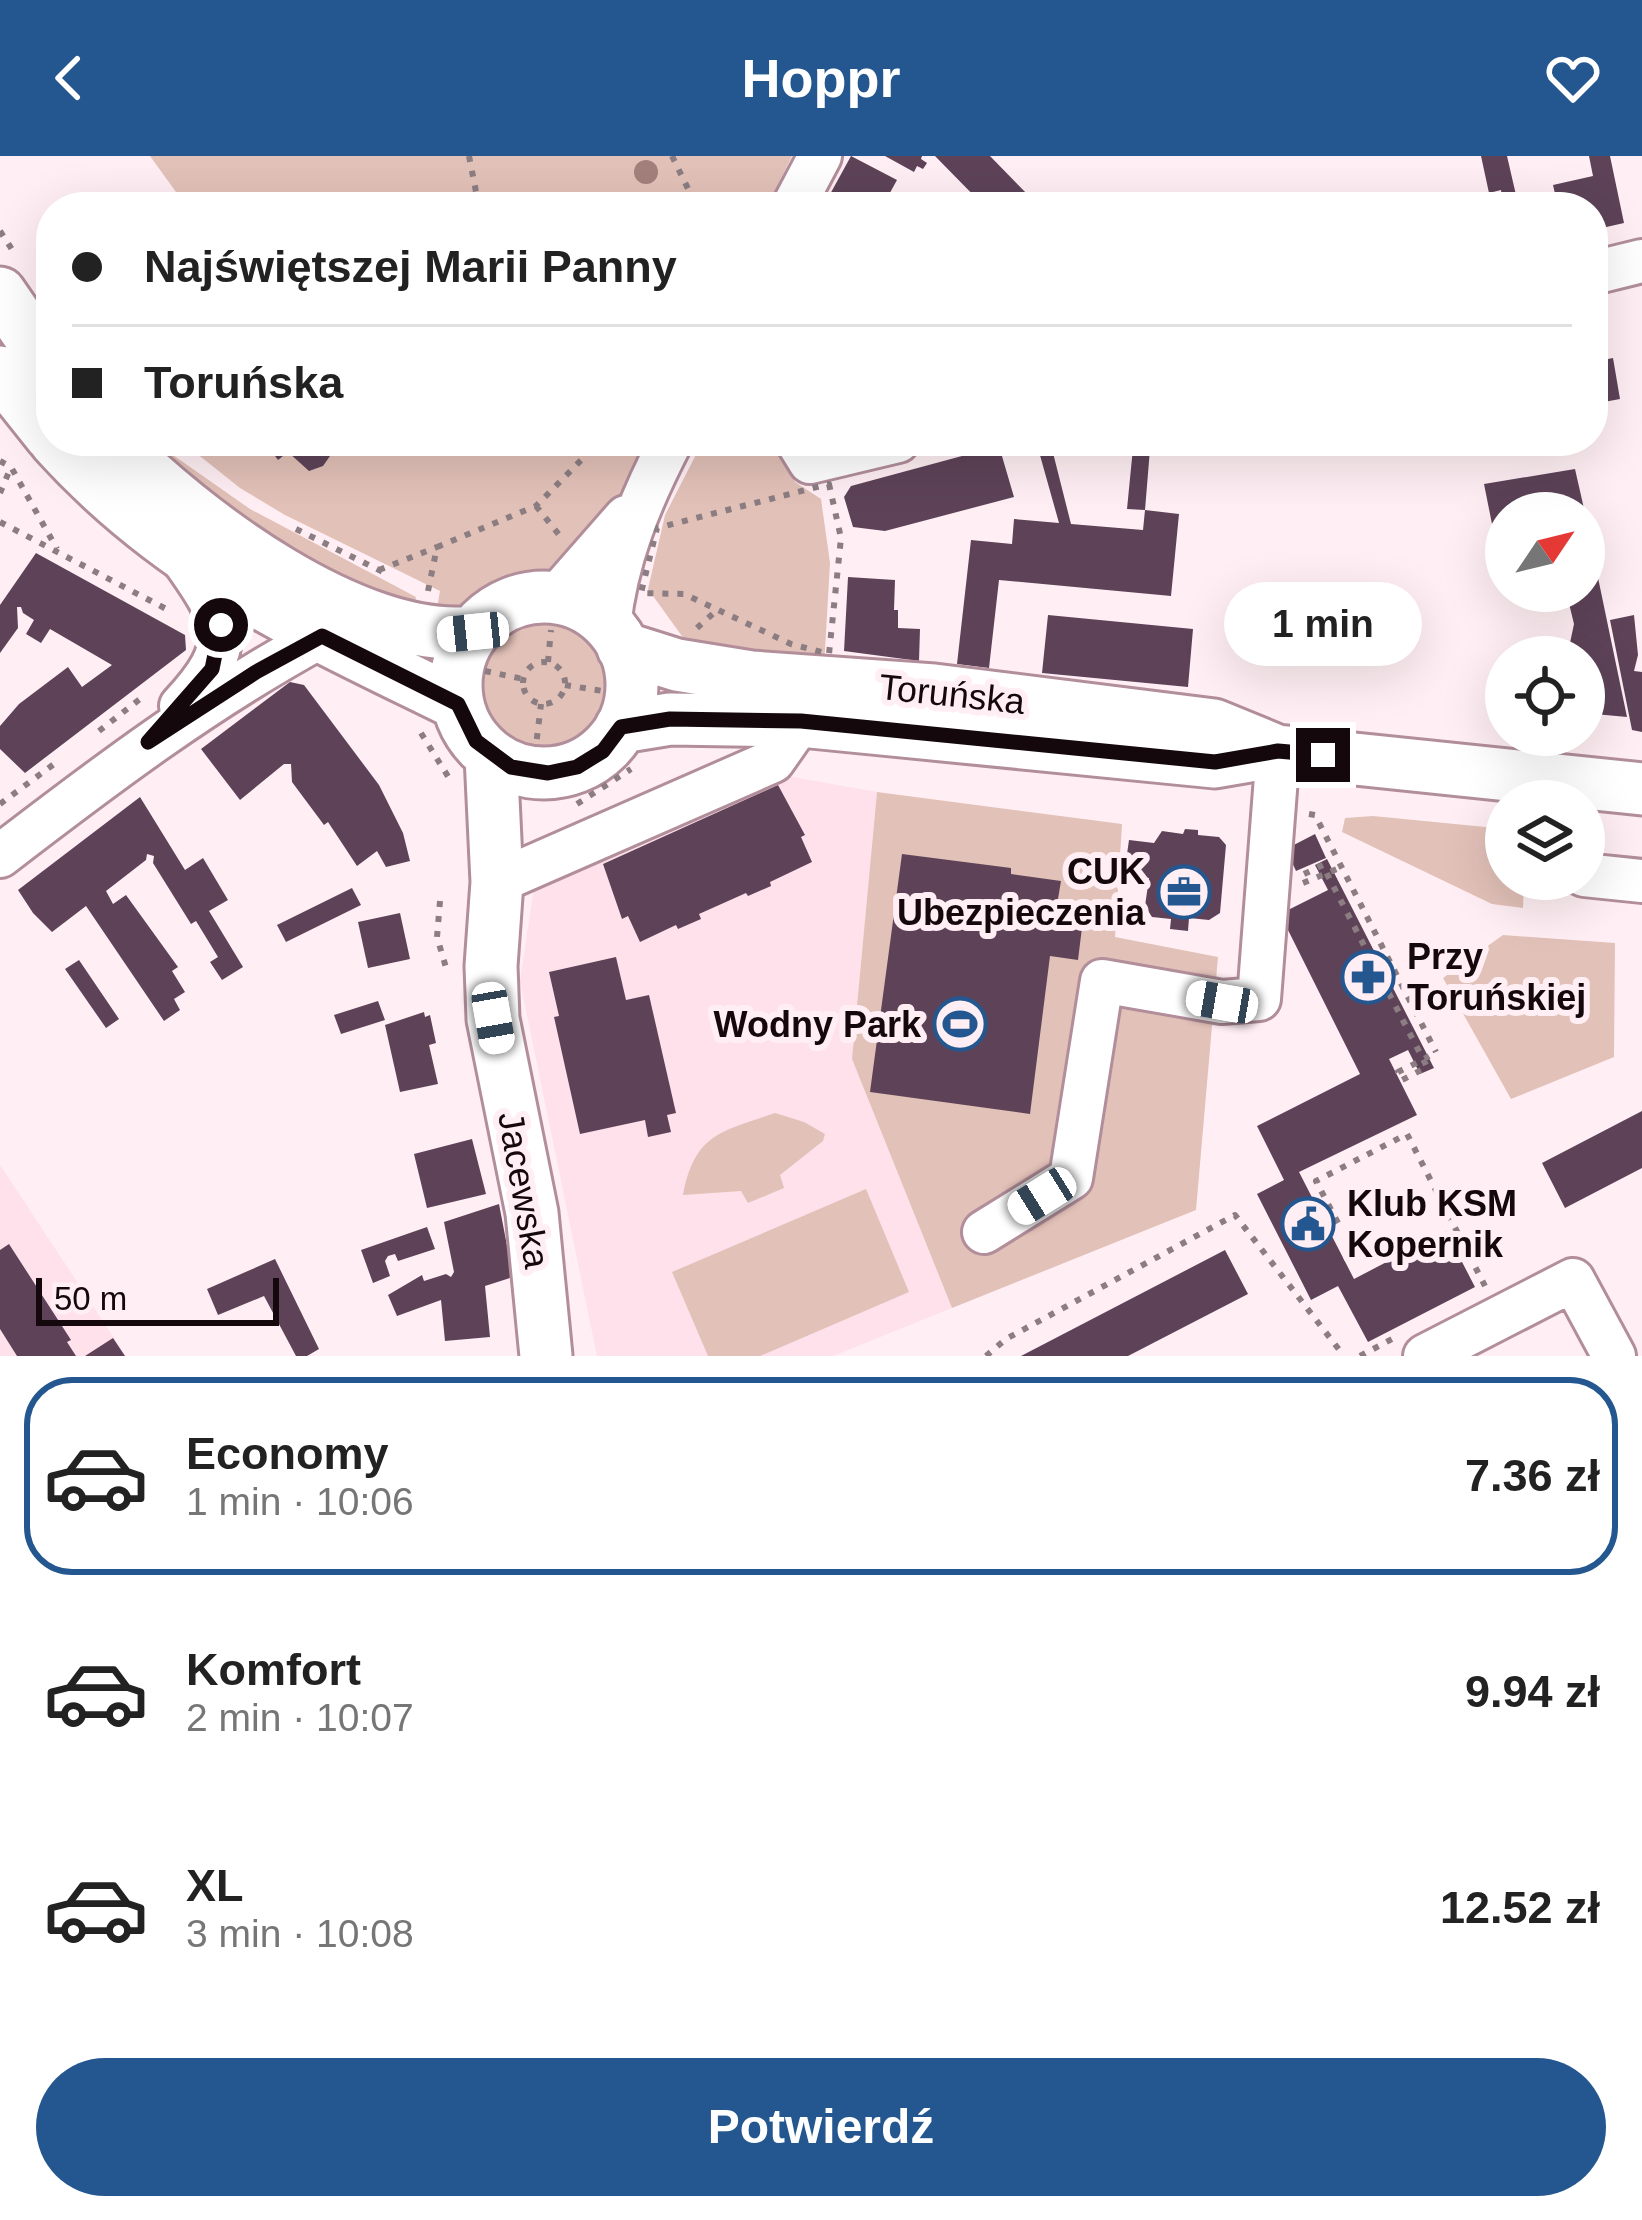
<!DOCTYPE html>
<html lang="pl">
<meta charset="utf-8">
<style>
:root{--surface:#fff;--page:#f6f6f6;--text:#222;--muted:#767676;--line:#e0e0e0;--accent:#245790}
body{margin:0;font-family:Arial,sans-serif;background:var(--page);color:var(--text);height:100vh;display:flex;flex-direction:column;font-size:45px;white-space:nowrap}
*{box-sizing:border-box;margin:0}
p{font-size:39px;color:var(--muted)}
.icon{flex:none;width:66px;height:66px;fill:none;stroke:currentColor;stroke-width:2;stroke-linecap:round;stroke-linejoin:round}
.map{position:relative;height:1200px;overflow:hidden}
.details{display:flex;flex-direction:column;background:var(--surface);flex:1}
.details>*{flex:none}
.banner{position:absolute;left:36px;top:36px;width:1572px;height:264px;border-radius:48px;box-shadow:0 12px 48px #0002;display:grid;align-content:center;height:264px;padding:0 36px;background:var(--surface)}
.needle{width:78px;rotate:55deg}
.tools{position:absolute;left:1485px;top:336px;display:grid;gap:24px}
.tools a{display:grid;place-items:center;width:120px;height:120px;border-radius:50%;background:var(--surface);box-shadow:0 12px 48px #0002;font-size:60px}
.scale{position:absolute;left:36px;bottom:30px;width:243px;box-sizing:border-box;padding-left:12px;border:6px solid #14080d;border-top:0;font-size:33px;line-height:42px;white-space:nowrap;color:#14080d;-webkit-text-stroke:9px #ffeff4;paint-order:stroke}
.end{position:absolute;width:54px;height:54px;margin:-27px;border:15px solid #14080d;background:#fff;box-shadow:0 0 0 6px #fff}
.from{border-radius:50%}
.bubble{position:absolute;height:84px;border-radius:42px;background:var(--surface);box-shadow:0 12px 48px #0002;font-size:39px;font-weight:700;line-height:84px;text-align:center}
.car{position:absolute;width:36px;height:72px;margin:-36px -18px;border-radius:15px;box-shadow:0 0 9px 3px #0007;background:linear-gradient(#fff 24%,#345 0 40%,#fff 0 76%,#345 0 86%,#fff 0)}
.banner b{display:flex;align-items:center;gap:42px;height:114px;font-size:45px}
.banner b+b{border-top:3px solid var(--line)}
.banner i{width:30px;height:30px;background:var(--text)}
ul{padding:21px 0 0;list-style:none}
li{display:flex;align-items:center;gap:36px;height:198px;margin:0 24px 18px;padding:0 12px;border:6px solid transparent;border-radius:48px}
li div{flex:1}
li b{display:block;font-size:45px}
li em{font-style:normal;font-weight:700}
li.active{border-color:var(--accent)}
li>.icon{width:108px;height:108px;stroke-width:1.5}
.action{display:flex;gap:24px;margin-top:auto;padding:24px 36px}
.action a{flex:1;height:138px;border-radius:72px;background:var(--accent);color:#fff;font-size:48px;font-weight:700;line-height:138px;text-align:center}
header{display:flex;justify-content:space-between;align-items:center;height:156px;padding:0 36px;background:var(--accent);color:#fff;font-size:54px;font-weight:700}
.map>svg:first-child{display:block}
.built{fill:#fee1eb}
.green{fill:#e2c1b8}
.building{fill:#5e4358}
.lines{fill:none;stroke-linecap:round;stroke-linejoin:round}
.minor-casing{stroke:#b28e9b;stroke-width:48}
.major-casing{stroke:#b28e9b;stroke-width:57}
.path{stroke:#8b7d82;stroke-width:6;stroke-dasharray:6 9;stroke-linecap:butt}
.minor{stroke:#fff;stroke-width:42}
.major{stroke:#fff;stroke-width:51}
.tree{fill:#a4807c}
.route{stroke:#14080d;stroke-width:15}
.labels{text-anchor:middle;dominant-baseline:central;stroke-width:12;stroke-linejoin:round;paint-order:stroke}
.street-label{font-size:36px;fill:#14080d;stroke:#ffeff4}
.poi-label{font-size:36px;font-weight:bold;fill:#14080d;stroke:#ffeff4;text-anchor:end}
</style>
<header><svg class="icon" aria-label="back" viewBox="0 0 24 24"><path d="M15 5l-7 7 7 7"/></svg>Hoppr<svg class="icon" aria-label="heart" viewBox="0 0 24 24"><path d="M12 20l-8-8c-3-5 5-10 8-4 3-6 11-1 8 4z"/></svg></header>
<div class="map">
<svg width="1642" height="1200" viewBox="0 0 1642 1200">
<rect width="100%" height="100%" fill="#ffeff4"/>
<path class="built" d="M782 619 877 636 852 903 952 1152 833 1200H597L520 825 534 732Z
M0 1009 126 1200H0Z"/>
<path class="green" d="M150 0H792L767 51H178L181 43Z
M139 285H153L250 353 416 441 413 460 341 434Z
M181 285H650L622 342 547 425 498 438 466 459 435 463 440 435 285 359 240 332Z
M703 285H777L795 326 821 343 830 407 824 511 697 501 648 433 665 359Z
M478 527a65 65 0 1 1 130 0a65 65 0 1 1-130 0Z
M877 636 1122 668 1115 781 1218 801 1196 1054 952 1152 852 903Z
M1373 660 1506 673V723H1524L1523 752 1492 748 1342 676 1345 662Z
M1503 779 1615 787 1614 901 1511 943 1443 822Z
M775 957 804 966 825 978 823 985 780 1019 784 1032 748 1047 741 1035 683 1039C695 977 721 976 775 957Z
M866 1033 909 1136 760 1200H708L672 1116Z"/>
<path class="building" d="M851 0 897 24 886 44 890 46 887 51H823Z
M885 0H922L921 3 927 7 923 13 917 10 914 16Z
M935 0H990L1031 42 1021 51H985Z
M1481 0H1507L1516 39 1502 42 1501 34 1489 37Z
M1589 0H1610L1624 67 1602 72 1604 78 1593 81V51H1558L1553 29 1593 20Z
M1300 42 1302 51H1261L1260 45Z
M1613 202 1620 243 1593 248V206Z
M264 285H327L330 300 323 310 309 315 288 296 278 304Z
M1036 285H1050L1071 368 1143 374 1145 354 1179 358 1171 440 999 424 989 512 957 508 971 384 1012 388 1014 363 1059 367Z
M999 290 1014 341 885 375 853 371 844 341 851 330Z
M1133 292 1150 293 1145 354 1127 353Z
M1575 313 1585 357H1506V366L1492 368 1484 328Z
M1584 364H1586L1627 561 1584 557V501H1567L1574 468 1566 435H1584Z
M36 397 185 479 186 494 25 617 0 593V570L19 548 68 511 82 531 112 509 50 473 41 487 26 478 34 464 23 457 21 451H17L18 472 0 497V449Z
M848 421 895 424 894 454H898V472L920 473 919 505 844 495Z
M1048 459 1193 473 1188 531 1042 517Z
M1634 459 1638 499 1634 515 1642 516V576L1632 574 1610 464Z
M290 526 304 529 379 629 403 677 410 705 386 711 377 695 357 710 328 666 324 669 292 626 291 608H284L240 644 201 593Z
M778 629 805 679 801 681 812 706 770 726 771 730 748 740 746 737 699 758 701 763 678 773 676 769 640 786 628 760 622 763 603 708Z
M140 641 185 714 203 702 228 744 209 755 243 811 222 824 210 806 218 801 196 765 191 768 153 707 154 700 147 698 146 704 106 735 113 748 126 739 178 811 172 815 185 836 174 843 180 854 164 865 86 750 52 776 33 757 18 734Z
M1185 673 1198 674V679L1219 681 1226 689 1220 757 1209 764 1189 762 1188 775 1170 773 1171 763 1152 761 1145 750 1149 722 1124 719 1129 684 1154 687 1162 675 1183 678Z
M1315 678 1326 702 1296 715 1286 693Z
M902 698 1011 712V718L1061 725 1058 743 1085 747 1078 804 1050 800 1030 958 870 936Z
M1327 703 1434 912 1420 918 1408 894 1389 903 1417 959 1299 1016 1354 1123 1446 1075 1475 1131 1368 1186 1338 1130 1311 1144 1257 1038 1284 1024 1257 970 1360 918 1280 758 1328 734 1315 709Z
M352 732 361 749 286 786 277 769Z
M400 757 410 803 368 812 358 766Z
M616 801 626 844 649 839 676 957 667 959 671 976 648 981 645 964 580 978 554 861 559 860 549 816Z
M79 804 119 863 106 872 65 813Z
M378 845 385 864 341 878 334 859Z
M424 856 425 861 430 859 436 887 429 889 438 928 400 936 385 869Z
M1642 955V1012L1565 1052 1542 1007Z
M472 983 486 1038 427 1052 414 998Z
M499 1048 513 1121 485 1130 490 1181 445 1185 441 1144 397 1160 388 1139 422 1119 424 1125 446 1118 451 1121 454 1116 444 1066Z
M427 1071 435 1093 398 1105 395 1098 388 1100 385 1105 390 1120 373 1127 361 1094Z
M9 1088 71 1184 67 1186 76 1200H17L0 1173V1094Z
M1225 1094 1248 1138 1128 1200H1021Z
M275 1103 319 1193 307 1200H296L264 1140 218 1159 207 1133Z
M113 1182 125 1200H85Z"/>
<g class="lines">
<g class="minor-casing">
<path id="minor" d="M793 51 820 0
M1593 117 1642 105
M797 285 810 306 898 285
M555 442 626 361
M609 470C616 403 640 345 671 285
M181 550C239 488 227 465 182 402
M0 700C104 620 206 543 322 480
M1584 719 1642 725
M497 726 773 605 801 565
M984 1076 1071 1022 1102 825 1222 846 1259 843 1278 595
M1425 1200 1573 1124 1614 1200"/>
</g>
<g class="major-casing">
<path id="major" d="M0 137 51 211
M0 216 51 280
M55 285C172 415 304 472 458 548
M114 285C193 365 356 489 473 476
M456 529a88 88 0 1 1 176 0a88 88 0 1 1-176 0Z
M623 492 677 509 751 521 934 534 1214 569 1277 595
M621 571 670 563 801 565 1215 606 1278 595 1642 633
M491 600 497 726 491 810 493 863 532 1057 546 1200"/>
</g>
<path class="path" d="M469 0 479 51
M672 0 697 51
M0 75 15 98
M0 305 11 311 57 393
M829 328 841 382 829 498 791 488 684 438 641 437 657 372Z
M0 337 11 311
M536 350 560 380
M0 366 172 456
M296 373 387 418
M379 414 437 391
M428 435 437 391 536 350 600 285
M697 472 718 453
M523 527a21 21 0 1 1 42 0a21 21 0 1 1-42 0Z
M548 506 551 474
M485 515 523 523
M565 529 603 535
M99 575 145 539
M421 577 449 622
M535 598 541 548
M0 648 54 608
M577 648 631 613
M1309 658 1315 659 1436 896
M1304 718 1323 709 1327 718 1423 903 1427 911 1402 924 1398 916C1408 911 1419 906 1429 900
M1303 727 1342 711
M440 745 437 781 447 815
M1338 1067 1316 1025 1407 978 1485 1130
M986 1200 1006 1183 1235 1059 1344 1200
M1360 1200 1394 1182"/>
<use href="#minor" class="minor"/>
<use href="#major" class="major"/>
</g>
<circle class="tree" cx="646" cy="16" r="12"/>
<g class="lines">
<path class="route" d="M221 469 212 513 148 586 256 516 322 480 458 548 476 585 511 611 548 617 577 611 603 595 621 571 670 563 801 565 1215 606 1278 595 1323 599"/>
</g>
<defs>
<g id="office-ring" transform="scale(2.7)"><circle r="9.5" fill="#ffeff4" stroke="#245790" stroke-width="1.5"/><path d="M-6-3h4V-5.5h4V-3h4V5H-6ZM-1-4.5V-3h2v-1.5ZM-6 0V1H6V0Z" fill="#245790"/></g>
<g id="pharmacy-ring" transform="scale(2.7)"><circle r="9.5" fill="#ffeff4" stroke="#245790" stroke-width="1.5"/><path d="M-2-6h4v4h4v4h-4v4h-4v-4h-4v-4h4Z" fill="#245790"/></g>
<g id="stadium-ring" transform="scale(2.7)"><circle r="9.5" fill="#ffeff4" stroke="#245790" stroke-width="1.5"/><path d="M0-5a6.5 5 0 1 0 0 10a6.5 5 0 1 0 0-10ZM-3.5-1.8h7v3.6h-7Z" fill="#245790"/></g>
<g id="civic-ring" transform="scale(2.7)"><circle r="9.5" fill="#ffeff4" stroke="#245790" stroke-width="1.5"/><path d="M-.6-6.5H3V-4.5H.6V-3L4-1V1h2V6H-6V1h2V-1L-.6-3ZM-1.2 2.5V6h2.4V2.5Z" fill="#245790"/></g>
</defs>
<g fill-rule="evenodd">
<use href="#office-ring" x="1184" y="736"/>
<use href="#pharmacy-ring" x="1368" y="821"/>
<use href="#stadium-ring" x="960" y="868"/>
<use href="#civic-ring" x="1308" y="1068"/>
</g>
<g class="labels">
<g class="street-label">
<text transform="translate(952 538) rotate(6)">Toruńska</text>
<text transform="translate(524 1034) rotate(80)">Jacewska</text>
</g>
<g class="poi-label">
<text x="1145" y="715">CUK<tspan x="1145" dy="41">Ubezpieczenia</tspan></text>
<text x="1407" y="800" text-anchor="start">Przy<tspan x="1407" dy="41">Toruńskiej</tspan></text>
<text x="921" y="868">Wodny Park</text>
<text x="1347" y="1047" text-anchor="start">Klub KSM<tspan x="1347" dy="41">Kopernik</tspan></text>
</g>
</g>
</svg>
<div class="tools">
<a><svg class="needle" viewBox="-14 -14 28 28"><path d="M0-13l5 13h-10z" fill="#e53935"/><path d="M0 13l5-13h-10z" fill="#767676"/></svg></a>
<a><svg class="icon" aria-label="locate" viewBox="0 0 24 24"><circle cx="12" cy="12" r="6"/><path d="M12 2v4M12 18v4M2 12h4M18 12h4"/></svg></a>
<a><svg class="icon" aria-label="layers" viewBox="0 0 24 24"><path d="M12 4l9 5-9 5-9-5zM3 14l9 5 9-5"/></svg></a>
</div>
<div class="scale">50 m</div>
<i class="end from" style="left:221px;top:469px"></i>
<i class="end" style="left:1323px;top:599px"></i>
<div class="bubble" style="left:1224px;top:426px;width:198px">1 min</div>
<i class="car" style="left:473px;top:476px;rotate:264deg"></i>
<i class="car" style="left:1222px;top:846px;rotate:280deg"></i>
<i class="car" style="left:493px;top:862px;rotate:170deg"></i>
<i class="car" style="left:1042px;top:1040px;rotate:238deg"></i>
<div class="banner">
<b><i class="from"></i>Najświętszej Marii Panny</b>
<b><i></i>Toruńska</b>
</div>
</div>
<section class="details">
<ul>
<li class="active"><svg class="icon" aria-label="car" viewBox="0 0 24 24"><path d="M5 17H2v-5l4-1 3-4h7l3 4 3 1v5h-3M9 17h6M6 11h13"/><circle cx="7" cy="17" r="2"/><circle cx="17" cy="17" r="2"/></svg><div><b>Economy</b><p>1 min · 10:06</p></div><em>7.36 zł</em></li>
<li><svg class="icon" aria-label="car" viewBox="0 0 24 24"><path d="M5 17H2v-5l4-1 3-4h7l3 4 3 1v5h-3M9 17h6M6 11h13"/><circle cx="7" cy="17" r="2"/><circle cx="17" cy="17" r="2"/></svg><div><b>Komfort</b><p>2 min · 10:07</p></div><em>9.94 zł</em></li>
<li><svg class="icon" aria-label="car" viewBox="0 0 24 24"><path d="M5 17H2v-5l4-1 3-4h7l3 4 3 1v5h-3M9 17h6M6 11h13"/><circle cx="7" cy="17" r="2"/><circle cx="17" cy="17" r="2"/></svg><div><b>XL</b><p>3 min · 10:08</p></div><em>12.52 zł</em></li>
</ul>
<div class="action"><a>Potwierdź</a></div>
</section>
